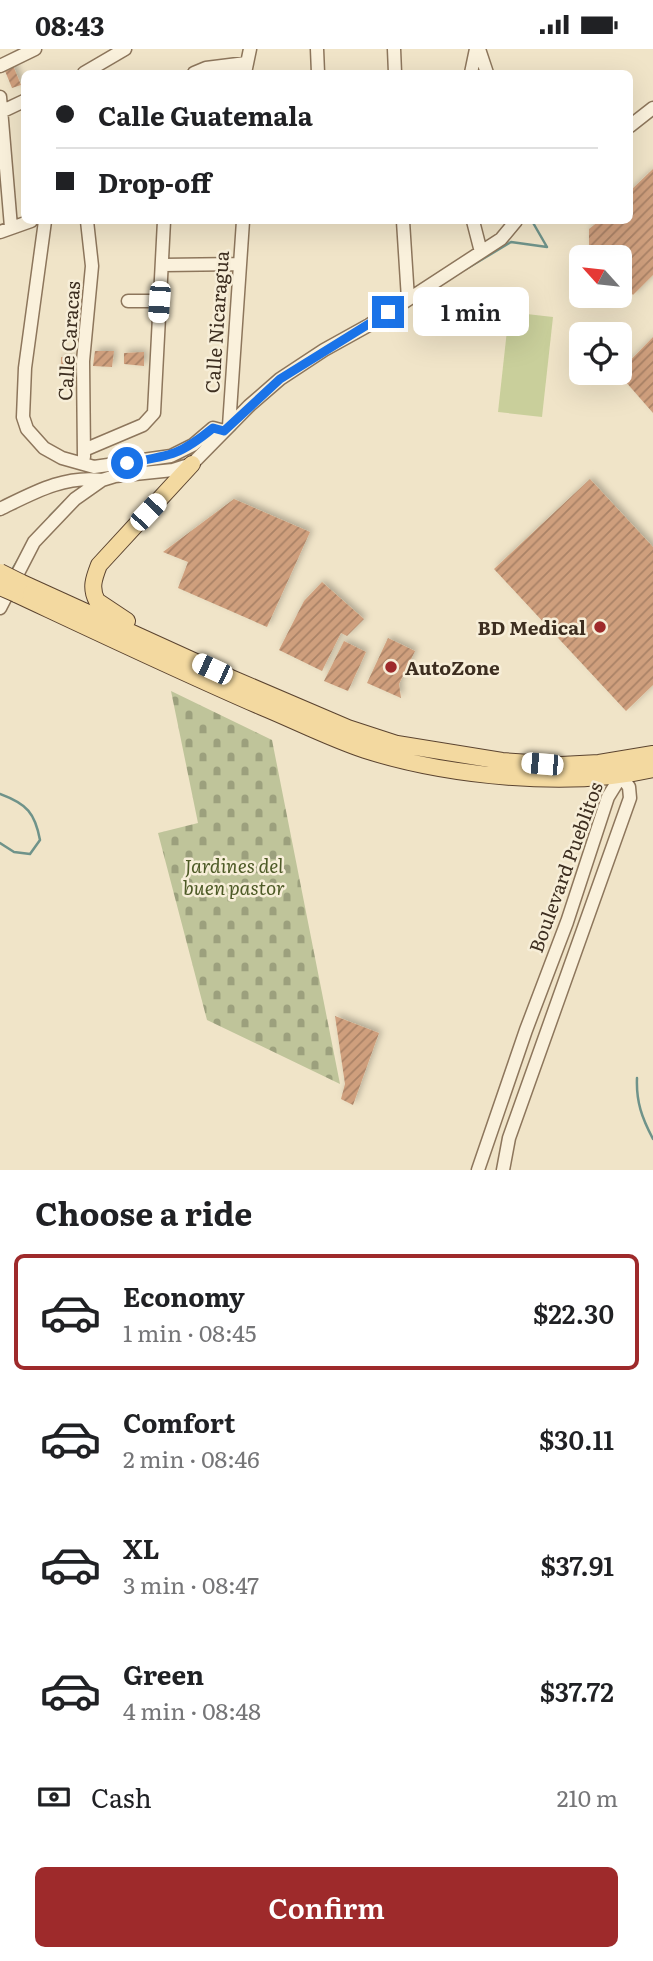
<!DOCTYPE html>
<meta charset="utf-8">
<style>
:root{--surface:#fff;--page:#f6f6f6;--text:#202124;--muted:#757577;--line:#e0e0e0;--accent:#9e2a2b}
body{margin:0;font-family:Literata,serif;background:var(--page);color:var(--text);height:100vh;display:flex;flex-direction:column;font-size:26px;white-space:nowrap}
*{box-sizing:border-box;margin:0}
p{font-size:23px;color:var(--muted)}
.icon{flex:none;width:38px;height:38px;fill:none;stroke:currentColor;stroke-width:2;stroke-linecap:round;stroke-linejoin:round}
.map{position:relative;height:1121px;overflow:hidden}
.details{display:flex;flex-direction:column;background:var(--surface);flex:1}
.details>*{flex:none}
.hud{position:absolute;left:21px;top:21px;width:612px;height:154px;border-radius:10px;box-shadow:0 7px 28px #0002;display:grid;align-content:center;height:154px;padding:0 35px;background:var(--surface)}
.needle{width:46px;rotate:297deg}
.fabs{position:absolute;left:569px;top:196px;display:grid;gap:14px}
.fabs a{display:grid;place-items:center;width:63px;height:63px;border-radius:10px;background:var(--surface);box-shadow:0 7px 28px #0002;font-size:35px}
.end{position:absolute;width:32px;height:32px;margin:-16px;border:9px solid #1a73e8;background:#fff;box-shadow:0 0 0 4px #fff}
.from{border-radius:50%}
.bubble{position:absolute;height:49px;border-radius:10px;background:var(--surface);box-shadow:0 7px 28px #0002;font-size:23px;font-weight:600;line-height:49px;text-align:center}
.car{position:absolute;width:21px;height:42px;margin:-21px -10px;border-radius:9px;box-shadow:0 0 5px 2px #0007;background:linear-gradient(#fff 24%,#345 0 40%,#fff 0 76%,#345 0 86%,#fff 0)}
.hud b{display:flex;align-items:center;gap:24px;height:66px;font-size:26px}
.hud b+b{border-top:2px solid var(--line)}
.hud i{width:18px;height:18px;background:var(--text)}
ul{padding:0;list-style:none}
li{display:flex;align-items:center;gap:21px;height:116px;margin:0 14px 10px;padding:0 21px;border:4px solid transparent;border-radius:10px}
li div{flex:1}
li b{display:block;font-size:26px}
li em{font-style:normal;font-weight:600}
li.active{border-color:var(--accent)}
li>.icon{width:63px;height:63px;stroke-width:1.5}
h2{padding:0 35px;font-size:32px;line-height:84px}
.pay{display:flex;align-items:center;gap:18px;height:77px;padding:0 35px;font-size:26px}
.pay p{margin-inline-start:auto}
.button{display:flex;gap:14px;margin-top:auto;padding:14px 35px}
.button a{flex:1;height:80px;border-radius:10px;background:var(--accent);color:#fff;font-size:28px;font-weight:600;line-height:80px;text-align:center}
.status{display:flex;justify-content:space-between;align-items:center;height:49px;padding:0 35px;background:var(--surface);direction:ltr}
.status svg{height:19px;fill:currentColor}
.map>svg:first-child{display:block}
.cemetery{fill:url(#cemetery-stones)}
.garden{fill:#c9cf9b}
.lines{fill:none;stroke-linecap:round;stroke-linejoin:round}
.stream{stroke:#6f938a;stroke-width:2.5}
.building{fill:url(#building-hatch);filter:url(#shadow)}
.minor-casing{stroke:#8d765c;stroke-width:15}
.major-casing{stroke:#5b4430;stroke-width:18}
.minor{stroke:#faf1dc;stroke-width:12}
.major{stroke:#f3d9a0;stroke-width:16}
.major-bridge-casing{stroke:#5b4430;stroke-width:18;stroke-linecap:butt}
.major-bridge{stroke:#f3d9a0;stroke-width:16}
.route{stroke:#1a73e8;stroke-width:9}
.poi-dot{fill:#9e2a2b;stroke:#f7eed8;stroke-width:2.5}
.labels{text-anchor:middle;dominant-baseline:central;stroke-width:5;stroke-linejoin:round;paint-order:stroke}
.street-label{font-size:19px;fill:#3d2e20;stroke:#f7eed8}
.poi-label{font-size:19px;font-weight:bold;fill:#3d2e20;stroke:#f7eed8;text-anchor:end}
.park-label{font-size:19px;font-style:italic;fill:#4d5a26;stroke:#f7eed8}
</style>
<div class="status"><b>08:43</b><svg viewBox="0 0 49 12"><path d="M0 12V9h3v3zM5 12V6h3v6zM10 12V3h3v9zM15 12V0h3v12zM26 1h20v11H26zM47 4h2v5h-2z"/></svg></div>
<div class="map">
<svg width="653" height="1121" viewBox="0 0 653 1121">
<defs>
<pattern id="cemetery-stones" width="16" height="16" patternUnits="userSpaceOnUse" patternTransform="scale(1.75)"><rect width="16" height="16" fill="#bfc49a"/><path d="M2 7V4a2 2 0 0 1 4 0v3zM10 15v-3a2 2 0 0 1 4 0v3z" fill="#9ca07d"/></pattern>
<pattern id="building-hatch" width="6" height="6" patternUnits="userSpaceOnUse" patternTransform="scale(1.75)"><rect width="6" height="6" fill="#cf9f7d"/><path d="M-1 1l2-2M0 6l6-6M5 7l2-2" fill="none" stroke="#a98266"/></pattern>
<filter id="shadow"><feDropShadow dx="3" dy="-3" stdDeviation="3.5" flood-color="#0004"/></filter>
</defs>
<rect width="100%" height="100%" fill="#f0e4c8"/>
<path class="cemetery" d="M171 642 272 691 340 1035 207 971 158 784 198 774Z"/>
<path class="garden" d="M509 263 553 268 542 368 498 363Z"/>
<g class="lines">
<path class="stream" d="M466 220 511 193 547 198 532 172
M217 397 235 380
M50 467 65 452
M12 521 23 503
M0 745C27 755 35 764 40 791L30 805 14 803 0 794
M637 1029C636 1053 642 1069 653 1090"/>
</g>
<path class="building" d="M12 14 21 36 12 39 3 17Z
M653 120V226L633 246 620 231V208H599L589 197V180L599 172H630V142Z
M653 288V364L618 324Z
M95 302H114L112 318 93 317Z
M144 303V317L124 315V304Z
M61 308 73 309V319L61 323Z
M590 430 653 498V636L626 662 494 520Z
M234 450 310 483 267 578 178 539 188 513 163 503Z
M322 533 364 570 347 587 341 584 322 622 279 601 304 552Z
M388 589 415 602 399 635 401 649 367 634Z
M344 592 366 603 348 642 324 632Z
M335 967 379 984 353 1056 341 1050 345 1035Z"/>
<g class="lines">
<g class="minor-casing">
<path id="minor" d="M317 0 318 24
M394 0 395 24
M479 0 487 24
M0 17 35 0
M84 24 125 0
M194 24 206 19 246 14
M245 24 250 0
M471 24 476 0
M0 48 11 178
M3 62 24 52
M630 77 653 59
M45 172 25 319 23 368 27 380 44 399 62 409 94 418 171 407 193 396 213 379 224 382
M403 172 408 250
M473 172 481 203
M0 183 31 172
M163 216 239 215
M128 252H159
M229 377 243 172
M84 401 143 376 154 364 164 172
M84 408 83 312 92 217 87 172
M0 460C33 444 64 426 102 431
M0 559 34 493 75 450 102 431 115 427 173 421 192 415 249 357 280 330 324 301 369 276 501 190 516 172
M478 1121 526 981 567 873 608 748 621 727 629 738 630 749 509 1089 503 1121"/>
</g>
<g class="major-casing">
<path id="major" d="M20 533 231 629 348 679 397 695 502 712 561 716 599 714 653 705
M16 545C97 583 179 622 262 658 296 672 329 689 365 701 447 727 569 740 653 720
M127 572 97 552C90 539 94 529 99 516L192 415"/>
</g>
<use href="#minor" class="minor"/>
<use href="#major" class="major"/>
<g class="major-bridge-casing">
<path id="major-bridge" d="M0 523 20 533
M0 538 16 545"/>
</g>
<use href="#major-bridge" class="major-bridge"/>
</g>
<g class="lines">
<path class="route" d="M127 414C169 407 179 407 213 379L224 382 280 330 388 263"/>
</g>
<g class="poi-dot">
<circle cx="600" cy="578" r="7"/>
<circle cx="391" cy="618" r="7"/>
</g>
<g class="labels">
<g class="street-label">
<text transform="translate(216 273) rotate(-86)">Calle Nicaragua</text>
<text transform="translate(68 292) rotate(-86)">Calle Caracas</text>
<text transform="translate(565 818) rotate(-70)">Boulevard Pueblitos</text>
</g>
<g class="poi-label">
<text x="586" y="578">BD Medical</text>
<text x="405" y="618" text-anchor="start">AutoZone</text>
</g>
<g class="park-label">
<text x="234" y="816">Jardines del<tspan x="234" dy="22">buen pastor</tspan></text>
</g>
</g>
</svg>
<div class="fabs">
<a><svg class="needle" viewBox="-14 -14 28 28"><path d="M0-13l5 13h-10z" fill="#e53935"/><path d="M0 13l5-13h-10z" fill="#757577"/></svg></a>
<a><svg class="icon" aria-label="locate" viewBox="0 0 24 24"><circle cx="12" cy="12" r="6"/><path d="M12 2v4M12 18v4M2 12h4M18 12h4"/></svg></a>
</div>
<i class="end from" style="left:127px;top:414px"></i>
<i class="end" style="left:388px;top:263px"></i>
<div class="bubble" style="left:413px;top:238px;width:116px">1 min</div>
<i class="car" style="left:159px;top:253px;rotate:184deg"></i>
<i class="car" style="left:148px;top:463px;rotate:43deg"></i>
<i class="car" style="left:212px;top:620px;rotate:295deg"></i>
<i class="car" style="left:542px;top:715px;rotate:275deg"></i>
<div class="hud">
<b><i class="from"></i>Calle Guatemala</b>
<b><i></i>Drop-off</b>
</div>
</div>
<section class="details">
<h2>Choose a ride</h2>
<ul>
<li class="active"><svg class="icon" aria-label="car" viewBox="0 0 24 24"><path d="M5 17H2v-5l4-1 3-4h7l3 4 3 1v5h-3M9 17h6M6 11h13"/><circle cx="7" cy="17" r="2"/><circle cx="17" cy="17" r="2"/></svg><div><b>Economy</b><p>1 min · 08:45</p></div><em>$22.30</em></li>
<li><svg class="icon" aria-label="car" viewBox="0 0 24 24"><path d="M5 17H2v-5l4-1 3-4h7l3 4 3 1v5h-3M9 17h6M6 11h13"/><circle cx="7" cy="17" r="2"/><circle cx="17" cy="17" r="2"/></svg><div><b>Comfort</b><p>2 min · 08:46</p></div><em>$30.11</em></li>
<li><svg class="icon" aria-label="car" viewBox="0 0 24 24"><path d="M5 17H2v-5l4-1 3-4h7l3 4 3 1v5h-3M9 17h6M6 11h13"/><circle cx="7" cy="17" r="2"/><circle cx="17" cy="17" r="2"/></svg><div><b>XL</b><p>3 min · 08:47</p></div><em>$37.91</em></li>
<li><svg class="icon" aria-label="car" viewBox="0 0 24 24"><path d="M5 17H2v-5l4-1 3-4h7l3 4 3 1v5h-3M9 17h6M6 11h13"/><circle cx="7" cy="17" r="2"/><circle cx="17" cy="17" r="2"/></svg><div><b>Green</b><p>4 min · 08:48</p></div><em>$37.72</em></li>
</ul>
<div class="pay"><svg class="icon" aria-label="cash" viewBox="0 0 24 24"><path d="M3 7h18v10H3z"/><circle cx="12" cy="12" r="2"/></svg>Cash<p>210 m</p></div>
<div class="button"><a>Confirm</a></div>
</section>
